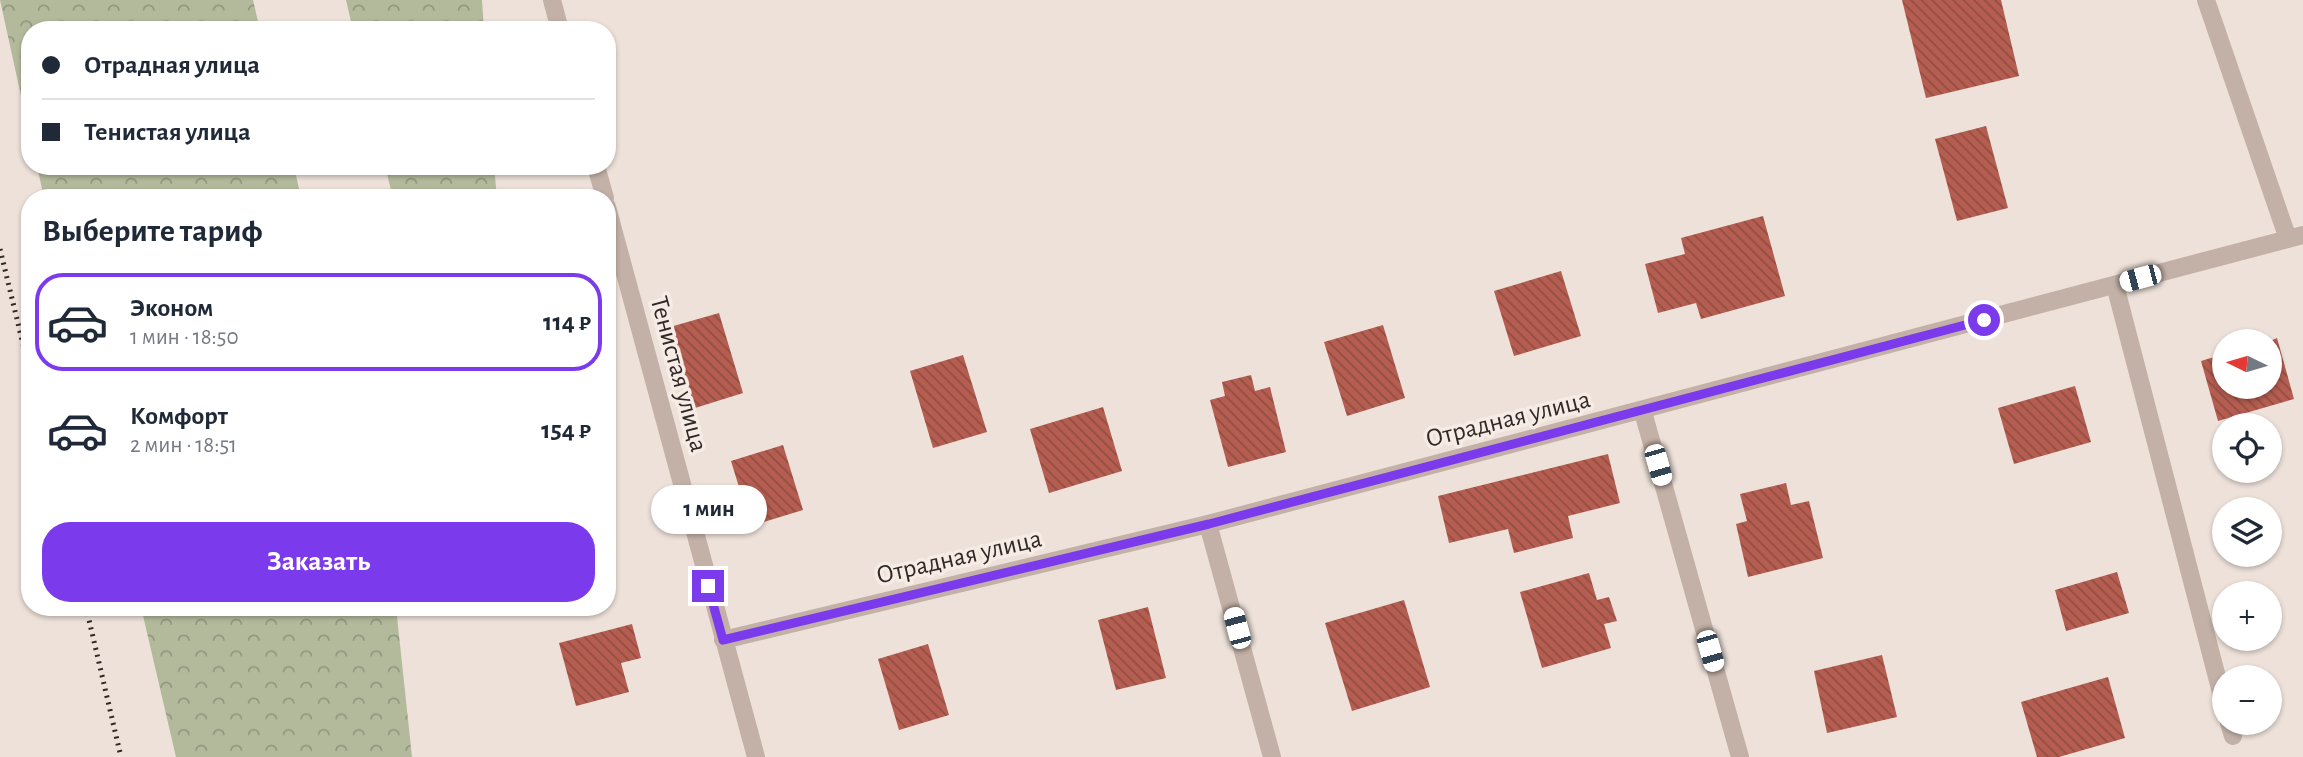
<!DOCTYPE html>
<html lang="ru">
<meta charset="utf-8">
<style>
:root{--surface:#fff;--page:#f2f2f3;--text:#1f2937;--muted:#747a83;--line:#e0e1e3;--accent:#7c3aed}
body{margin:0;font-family:"Alegreya Sans",sans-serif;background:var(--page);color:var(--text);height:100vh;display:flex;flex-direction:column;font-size:26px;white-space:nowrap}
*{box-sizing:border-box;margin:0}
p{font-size:23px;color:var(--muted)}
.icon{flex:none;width:38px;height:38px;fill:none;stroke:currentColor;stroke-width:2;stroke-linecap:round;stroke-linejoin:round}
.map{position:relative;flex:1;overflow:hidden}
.side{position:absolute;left:21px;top:189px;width:595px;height:427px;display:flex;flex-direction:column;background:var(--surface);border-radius:28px;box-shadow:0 2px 5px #0004}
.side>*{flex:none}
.guide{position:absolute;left:21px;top:21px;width:595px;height:154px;border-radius:28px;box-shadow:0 2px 5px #0004;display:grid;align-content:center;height:154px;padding:0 21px;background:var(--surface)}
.needle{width:46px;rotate:275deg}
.buttons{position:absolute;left:2212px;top:329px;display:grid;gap:14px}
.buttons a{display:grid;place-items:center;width:70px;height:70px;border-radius:50%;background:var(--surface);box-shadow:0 2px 5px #0004;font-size:35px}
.end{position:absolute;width:32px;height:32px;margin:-16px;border:9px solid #7c3aed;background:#fff;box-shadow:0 0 0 4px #fff}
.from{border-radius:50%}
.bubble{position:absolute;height:49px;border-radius:24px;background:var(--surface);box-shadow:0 2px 5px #0004;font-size:23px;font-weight:700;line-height:49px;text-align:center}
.car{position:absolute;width:21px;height:42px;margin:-21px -10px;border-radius:9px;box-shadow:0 0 5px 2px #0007;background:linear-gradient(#fff 24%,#345 0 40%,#fff 0 76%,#345 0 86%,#fff 0)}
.guide b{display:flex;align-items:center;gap:24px;height:66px;font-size:26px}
.guide b+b{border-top:2px solid var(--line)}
.guide i{width:18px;height:18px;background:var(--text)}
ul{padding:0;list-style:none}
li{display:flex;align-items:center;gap:21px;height:98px;margin:0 14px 10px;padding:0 7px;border:4px solid transparent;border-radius:28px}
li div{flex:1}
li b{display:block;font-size:26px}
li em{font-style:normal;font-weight:700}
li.active{border-color:var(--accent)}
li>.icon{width:63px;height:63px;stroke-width:1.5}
h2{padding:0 21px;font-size:32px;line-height:84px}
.action{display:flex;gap:14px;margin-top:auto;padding:14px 21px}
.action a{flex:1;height:80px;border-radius:28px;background:var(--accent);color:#fff;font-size:28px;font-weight:700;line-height:80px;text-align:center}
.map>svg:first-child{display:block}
.forest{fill:url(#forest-crowns)}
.building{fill:url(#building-back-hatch)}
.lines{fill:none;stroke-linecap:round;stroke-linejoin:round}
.minor{stroke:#c3b1a7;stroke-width:18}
.rail{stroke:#312926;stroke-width:5;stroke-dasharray:2 5;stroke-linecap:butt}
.route{stroke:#7c3aed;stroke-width:9}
.labels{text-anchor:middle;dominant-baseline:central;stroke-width:7;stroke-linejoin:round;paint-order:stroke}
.street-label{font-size:26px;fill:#312926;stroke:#f6ece5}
</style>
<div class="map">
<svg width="2303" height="757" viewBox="0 0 2303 757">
<defs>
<pattern id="forest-crowns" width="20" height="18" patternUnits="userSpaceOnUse" patternTransform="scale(1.75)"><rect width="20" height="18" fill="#b3ba9c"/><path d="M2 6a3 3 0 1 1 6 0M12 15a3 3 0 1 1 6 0" fill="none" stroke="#92977f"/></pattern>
<pattern id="building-back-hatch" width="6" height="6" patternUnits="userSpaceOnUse" patternTransform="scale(1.75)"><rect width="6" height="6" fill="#b45d50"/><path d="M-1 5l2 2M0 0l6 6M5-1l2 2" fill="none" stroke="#934d42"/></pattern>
</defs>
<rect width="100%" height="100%" fill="#ede1d9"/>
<path class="forest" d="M0 0H253L260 30H30V137Z
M346 0H482L484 30H353Z
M37 166H294L301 198H44Z
M385 166H494L497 198H393Z
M141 607H396L412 757H176Z"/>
<path class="building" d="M1902 0H2001L2019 76 1926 98Z
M1986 126 2008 208 1957 221 1935 139Z
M1763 216 1785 296 1701 319 1696 303 1658 313 1645 264 1685 254 1681 238Z
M1561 271 1581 336 1514 356 1494 291Z
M719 313 743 393 695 408 670 327Z
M1383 325 1405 398 1347 416 1324 342Z
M2277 338 2294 399 2218 421 2201 361 2224 354V387H2270V341Z
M963 355 987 432 933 448 910 371Z
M1251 375 1255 391 1270 387 1286 452 1228 467 1210 400 1225 396 1222 382Z
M2075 386 2091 442 2014 464 1998 408Z
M1103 407 1122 471 1049 493 1030 429Z
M783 445 803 510 751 526 731 461Z
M1608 454 1620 503 1568 516 1573 538 1514 553 1508 529 1449 543 1438 496Z
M1786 483 1791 505 1809 501 1823 558 1748 577 1736 524 1747 521 1740 494Z
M2117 572 2129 613 2066 631 2055 590Z
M1589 573 1597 600 1609 597 1617 621 1604 624 1611 648 1542 668 1520 592Z
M1404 600 1430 687 1352 711 1325 623Z
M1148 607 1166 678 1116 690 1098 620Z
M632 624 641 658 621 663 629 692 576 706 559 643Z
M928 644 949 715 899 730 878 659Z
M1882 655 1897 717 1827 733 1814 671Z
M2108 677 2125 738 2059 757H2037L2021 702Z"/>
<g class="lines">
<path class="minor" d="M552 0 560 30
M2206 0 2288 239
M596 166 605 198
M607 207 756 757
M2115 285 2224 704
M1643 412 1740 757
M1208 524 1272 757
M723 640 1208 524 2303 235
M2229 723 2233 736"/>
<path class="rail" d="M0 249 30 373
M86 607 121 757"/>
</g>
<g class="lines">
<path class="route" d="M708 586 723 640 1209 524 1984 320"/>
</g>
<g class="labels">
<g class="street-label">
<text transform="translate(679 374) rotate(75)">Тенистая улица</text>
<text transform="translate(1508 419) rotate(-14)">Отрадная улица</text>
<text transform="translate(959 557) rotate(-13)">Отрадная улица</text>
</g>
</g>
</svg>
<div class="buttons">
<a><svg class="needle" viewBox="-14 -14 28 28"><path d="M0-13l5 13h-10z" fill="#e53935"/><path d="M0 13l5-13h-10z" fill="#747a83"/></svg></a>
<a><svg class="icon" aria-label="locate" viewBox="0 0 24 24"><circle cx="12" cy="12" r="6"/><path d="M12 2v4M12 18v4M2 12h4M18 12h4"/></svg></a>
<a><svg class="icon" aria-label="layers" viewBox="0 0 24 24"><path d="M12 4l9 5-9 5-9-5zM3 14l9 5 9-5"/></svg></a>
<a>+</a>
<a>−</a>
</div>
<i class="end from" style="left:1984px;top:320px"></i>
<i class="end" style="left:708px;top:586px"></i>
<div class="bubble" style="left:651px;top:485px;width:116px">1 мин</div>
<i class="car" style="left:2140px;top:278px;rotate:255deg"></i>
<i class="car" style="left:1658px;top:465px;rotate:164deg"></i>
<i class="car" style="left:1237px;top:628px;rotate:345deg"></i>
<i class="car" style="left:1710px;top:651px;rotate:164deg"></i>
<div class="guide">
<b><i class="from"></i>Отрадная улица</b>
<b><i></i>Тенистая улица</b>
</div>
<section class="side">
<h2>Выберите тариф</h2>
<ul>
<li class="active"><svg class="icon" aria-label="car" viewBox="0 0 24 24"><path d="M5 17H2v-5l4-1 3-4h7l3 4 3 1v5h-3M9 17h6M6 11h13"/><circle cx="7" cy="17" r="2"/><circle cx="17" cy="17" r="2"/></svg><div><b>Эконом</b><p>1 мин · 18:50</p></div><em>114 ₽</em></li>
<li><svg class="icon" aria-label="car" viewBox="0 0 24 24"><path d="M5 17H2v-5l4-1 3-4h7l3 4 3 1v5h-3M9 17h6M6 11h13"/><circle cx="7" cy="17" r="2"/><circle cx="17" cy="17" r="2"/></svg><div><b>Комфорт</b><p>2 мин · 18:51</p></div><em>154 ₽</em></li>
</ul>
<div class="action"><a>Заказать</a></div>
</section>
</div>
